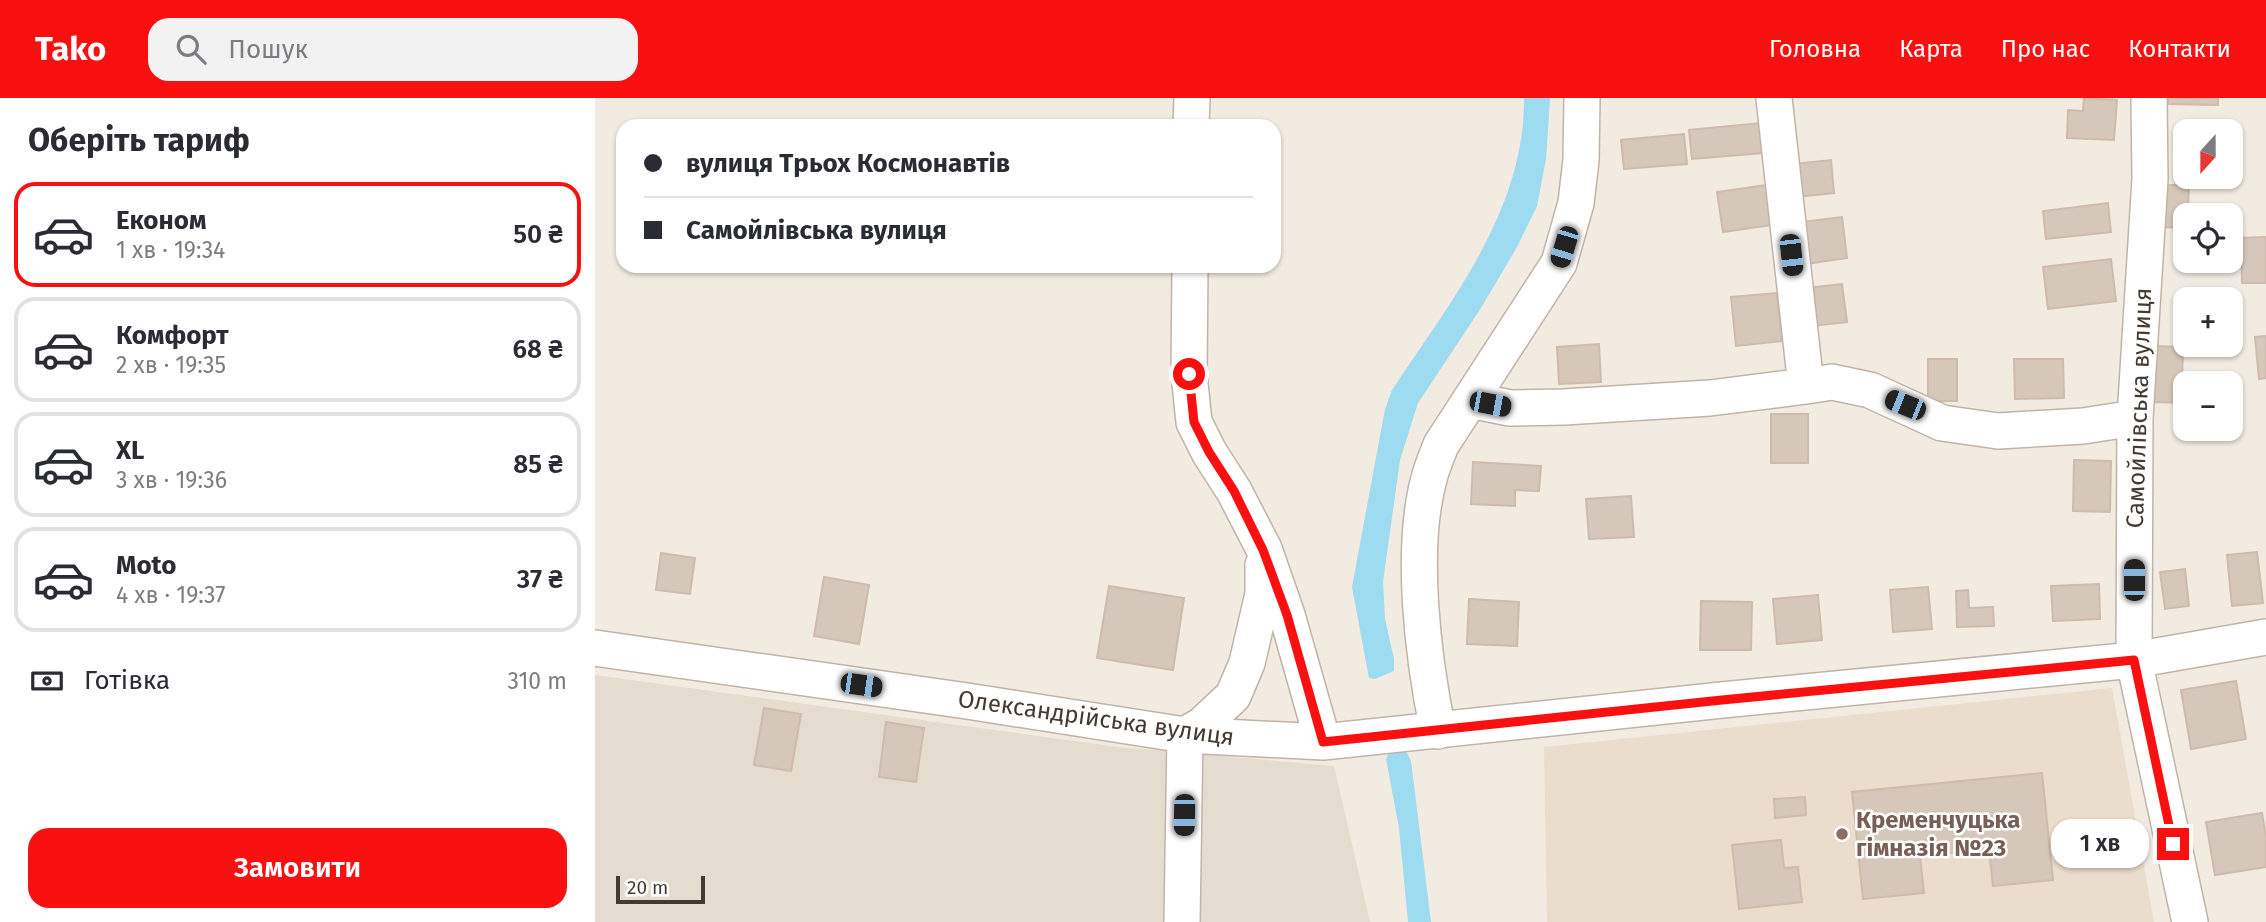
<!DOCTYPE html>
<html lang="uk">
<meta charset="utf-8">
<style>
:root{--surface:#fff;--page:#f2f2f3;--text:#2b2b33;--muted:#7c7c81;--line:#e1e1e2;--accent:#fb1011}
body{margin:0;font-family:"Fira Sans",sans-serif;background:var(--page);color:var(--text);height:100vh;display:flex;flex-direction:column;font-size:26px;white-space:nowrap}
*{box-sizing:border-box;margin:0}
p{font-size:23px;color:var(--muted)}
.icon{flex:none;width:38px;height:38px;fill:none;stroke:currentColor;stroke-width:2;stroke-linecap:round;stroke-linejoin:round}
.map{position:relative;flex:1;overflow:hidden}
.details{display:flex;flex-direction:column;background:var(--surface);width:595px}
.details>*{flex:none}
.guide{position:absolute;left:21px;top:21px;width:665px;height:154px;border-radius:21px;box-shadow:0 2px 5px #0004;display:grid;align-content:center;height:154px;padding:0 28px;background:var(--surface)}
.needle{width:46px;rotate:201deg}
.tools{position:absolute;left:1578px;top:21px;display:grid;gap:14px}
.tools a{display:grid;place-items:center;width:70px;height:70px;border-radius:14px;background:var(--surface);box-shadow:0 2px 5px #0004;font-size:35px}
.scale{position:absolute;left:21px;bottom:18px;width:89px;box-sizing:border-box;padding-left:7px;border:4px solid #433a33;border-top:0;font-size:19px;line-height:24px;white-space:nowrap;color:#433a33;-webkit-text-stroke:5px #fff;paint-order:stroke}
.end{position:absolute;width:32px;height:32px;margin:-16px;border:9px solid #fb1011;background:#fff;box-shadow:0 0 0 4px #fff}
.from{border-radius:50%}
.bubble{position:absolute;height:49px;border-radius:21px;background:var(--surface);box-shadow:0 2px 5px #0004;font-size:23px;font-weight:600;line-height:49px;text-align:center}
.car{position:absolute;width:21px;height:42px;margin:-21px -10px;border-radius:9px;box-shadow:0 0 5px 2px #0007;background:linear-gradient(#222 24%,#8ab4d8 0 40%,#222 0 76%,#8ab4d8 0 86%,#222 0)}
.guide b{display:flex;align-items:center;gap:24px;height:66px;font-size:26px}
.guide b+b{border-top:2px solid var(--line)}
.guide i{width:18px;height:18px;background:var(--text)}
ul{padding:0;list-style:none}
li{display:flex;align-items:center;gap:21px;height:105px;margin:0 14px 10px;padding:0 14px;border:4px solid var(--line);border-radius:21px}
li div{flex:1}
li b{display:block;font-size:26px}
li em{font-style:normal;font-weight:600}
li.selected{border-color:var(--accent)}
li>.icon{width:63px;height:63px;stroke-width:1.5}
h2{padding:0 28px;font-size:32px;line-height:84px}
.pay{display:flex;align-items:center;gap:18px;height:77px;padding:0 28px;font-size:26px}
.pay p{margin-inline-start:auto}
.cta{display:flex;gap:14px;margin-top:auto;padding:14px 28px}
.cta a{flex:1;height:80px;border-radius:21px;background:var(--accent);color:#fff;font-size:28px;font-weight:600;line-height:80px;text-align:center}
header{display:flex;align-items:center;gap:42px;box-sizing:border-box;height:98px;padding:0 35px;background:var(--accent);color:#fff}
header strong{font-size:33px}
nav{display:flex;gap:38px;margin-inline-start:auto;font-size:24px}
.search{width:490px;height:63px;background:var(--page);display:flex;align-items:center;gap:18px;box-sizing:border-box;padding:0 24px;border-radius:21px;color:var(--muted);font-size:26px}
main{display:flex;flex:1;min-height:0}
.map>svg:first-child{display:block}
.residential{fill:#e5dcd0}
.education{fill:#ebddcc}
.water{fill:#9ddbf0}
.building{fill:#d6c7bb;stroke:#cebbab;stroke-width:2}
.lines{fill:none;stroke-linecap:round;stroke-linejoin:round}
.minor-casing{stroke:#c0b4a8;stroke-width:38}
.minor{stroke:#fff;stroke-width:35}
.route{stroke:#fb1011;stroke-width:9}
.education-dot{fill:#8d6e63;stroke:#fff;stroke-width:2.5}
.labels{text-anchor:middle;dominant-baseline:central;stroke-width:5;stroke-linejoin:round;paint-order:stroke}
.street-label{font-size:24px;fill:#433a33;stroke:#fff}
.education-label{font-size:24px;font-weight:bold;fill:#785e54;stroke:#fff;text-anchor:start}
</style>
<header>
<strong>Tako</strong>
<div class="search"><svg class="icon" aria-label="search" viewBox="0 0 24 24"><circle cx="10" cy="10" r="6"/><path d="M15 15l6 6"/></svg>Пошук</div>
<nav><a>Головна</a><a>Карта</a><a>Про нас</a><a>Контакти</a></nav>
</header>
<main>
<section class="details">
<h2>Оберіть тариф</h2>
<ul>
<li class="selected"><svg class="icon" aria-label="car" viewBox="0 0 24 24"><path d="M5 17H2v-5l4-1 3-4h7l3 4 3 1v5h-3M9 17h6M6 11h13"/><circle cx="7" cy="17" r="2"/><circle cx="17" cy="17" r="2"/></svg><div><b>Економ</b><p>1 хв · 19:34</p></div><em>50 ₴</em></li>
<li><svg class="icon" aria-label="car" viewBox="0 0 24 24"><path d="M5 17H2v-5l4-1 3-4h7l3 4 3 1v5h-3M9 17h6M6 11h13"/><circle cx="7" cy="17" r="2"/><circle cx="17" cy="17" r="2"/></svg><div><b>Комфорт</b><p>2 хв · 19:35</p></div><em>68 ₴</em></li>
<li><svg class="icon" aria-label="car" viewBox="0 0 24 24"><path d="M5 17H2v-5l4-1 3-4h7l3 4 3 1v5h-3M9 17h6M6 11h13"/><circle cx="7" cy="17" r="2"/><circle cx="17" cy="17" r="2"/></svg><div><b>XL</b><p>3 хв · 19:36</p></div><em>85 ₴</em></li>
<li><svg class="icon" aria-label="car" viewBox="0 0 24 24"><path d="M5 17H2v-5l4-1 3-4h7l3 4 3 1v5h-3M9 17h6M6 11h13"/><circle cx="7" cy="17" r="2"/><circle cx="17" cy="17" r="2"/></svg><div><b>Moto</b><p>4 хв · 19:37</p></div><em>37 ₴</em></li>
</ul>
<div class="pay"><svg class="icon" aria-label="cash" viewBox="0 0 24 24"><path d="M3 7h18v10H3z"/><circle cx="12" cy="12" r="2"/></svg>Готівка<p>310 m</p></div>
<div class="cta"><a>Замовити</a></div>
</section>
<div class="map">
<svg width="1671" height="824" viewBox="0 0 1671 824">
<rect width="100%" height="100%" fill="#f1ebe2"/>
<path class="residential" d="M0 577 523 649 739 668 775 824H0Z"/>
<path class="education" d="M1517 590 1559 824H952L949 649Z"/>
<path class="water" d="M929 0H955L951 61 942 108 922 149 886 210 823 305 805 362 788 484 790 521 799 561V573L780 581 774 580 757 489 790 311 797 292C856 203 930 112 929 0Z
M808 653 812 655 816 663 836 824H813L804 730 791 661 794 655Z"/>
<path class="building" d="M1489 0 1522 2 1519 42 1472 40 1473 12 1488 13Z
M1573 0H1623V7L1573 6Z
M1166 25 1168 55 1097 61 1094 32Z
M1089 36 1092 66 1029 71 1026 42Z
M1236 62 1239 95 1202 99 1199 66Z
M1172 87 1177 127 1128 134 1122 94Z
M1565 87H1594L1593 108H1602V117H1591V130L1565 129Z
M1513 105 1516 134 1451 141 1448 113Z
M1247 119 1252 160 1211 166 1206 124Z
M1671 139V185H1647L1646 140Z
M1516 161 1521 203 1453 211 1448 169Z
M1247 186 1252 224 1216 228 1212 190Z
M1182 195 1187 243 1141 248 1136 199Z
M1671 238V280L1664 281 1660 239Z
M1004 246 1006 284 964 286 962 249Z
M1558 248 1588 249 1587 287H1591V305L1557 304Z
M1333 261H1362V303H1333Z
M1419 261H1468L1469 300 1420 301Z
M1176 316H1213V365H1176Z
M1479 362 1516 363 1515 414 1478 413Z
M878 364 946 368 944 393 920 392V408L876 406Z
M1036 398 1039 439 994 441 991 401Z
M1662 454 1668 505 1637 508 1632 457Z
M66 455 100 460 95 496 61 492Z
M1590 471 1594 508 1570 511 1565 474Z
M229 479 274 487 264 546 219 538Z
M1504 486 1505 521 1458 523 1456 488Z
M514 488 589 500 578 572 502 560Z
M1333 489 1337 531 1298 534 1295 492Z
M1373 492 1374 510 1398 509 1399 528 1362 529 1361 493Z
M1223 497 1227 542 1182 546 1178 501Z
M874 501 924 504 922 548 872 546Z
M1106 503 1157 504 1156 552H1105Z
M1641 583 1651 641 1596 651 1586 592Z
M169 610 206 616 196 673 159 667Z
M291 624 329 630 321 684 284 679Z
M1447 675 1458 782 1398 788 1394 751 1325 758 1329 795 1268 801 1257 694Z
M1210 699 1211 717 1180 720 1179 701Z
M1667 715 1671 738V769L1620 777 1611 724Z
M1186 742 1189 770 1203 769 1207 804 1144 811 1137 747Z"/>
<g class="lines">
<g class="minor-casing">
<path id="minor" d="M1179 0 1211 288 1237 284 1275 292 1347 325 1403 333 1488 328 1540 320
M1554 0 1555 81 1540 320 1539 562 1595 824
M596 28 597 0
M595 168 594 276 599 324 614 354 639 393 669 451 692 517 728 644
M875 302 915 310 969 309 1115 300 1211 288
M0 550 372 603 590 637 728 644 1127 602 1539 562 1671 539
M843 633C828 560 814 449 835 377 838 367 842 357 846 347L964 165 981 105 986 62 987 0
M587 824 590 637 607 627 638 598 652 565 668 496V467"/>
</g>
<use href="#minor" class="minor"/>
</g>
<g class="lines">
<path class="route" d="M594 276 599 324 614 354 639 393 668 452 692 517 728 644 1127 602 1539 562 1578 746"/>
</g>
<circle class="education-dot" cx="1247" cy="736" r="7"/>
<g class="labels">
<g class="street-label">
<text transform="translate(1544 310) rotate(-88)">Самойлівська вулиця</text>
<text transform="translate(501 620) rotate(8)">Олександрійська вулиця</text>
</g>
<g class="education-label">
<text x="1261" y="722">Кременчуцька<tspan x="1261" dy="28">гімназія №23</tspan></text>
</g>
</g>
</svg>
<div class="tools">
<a><svg class="needle" viewBox="-14 -14 28 28"><path d="M0-13l5 13h-10z" fill="#e53935"/><path d="M0 13l5-13h-10z" fill="#7c7c81"/></svg></a>
<a><svg class="icon" aria-label="locate" viewBox="0 0 24 24"><circle cx="12" cy="12" r="6"/><path d="M12 2v4M12 18v4M2 12h4M18 12h4"/></svg></a>
<a>+</a>
<a>−</a>
</div>
<div class="scale">20 m</div>
<i class="end from" style="left:594px;top:276px"></i>
<i class="end" style="left:1578px;top:746px"></i>
<div class="bubble" style="left:1456px;top:721px;width:98px">1 хв</div>
<i class="car" style="left:969px;top:149px;rotate:197deg"></i>
<i class="car" style="left:1196px;top:157px;rotate:174deg"></i>
<i class="car" style="left:895px;top:306px;rotate:101deg"></i>
<i class="car" style="left:1310px;top:307px;rotate:292deg"></i>
<i class="car" style="left:1539px;top:482px;rotate:0deg"></i>
<i class="car" style="left:266px;top:587px;rotate:98deg"></i>
<i class="car" style="left:589px;top:717px;rotate:181deg"></i>
<div class="guide">
<b><i class="from"></i>вулиця Трьох Космонавтів</b>
<b><i></i>Самойлівська вулиця</b>
</div>
</div>
</main>
